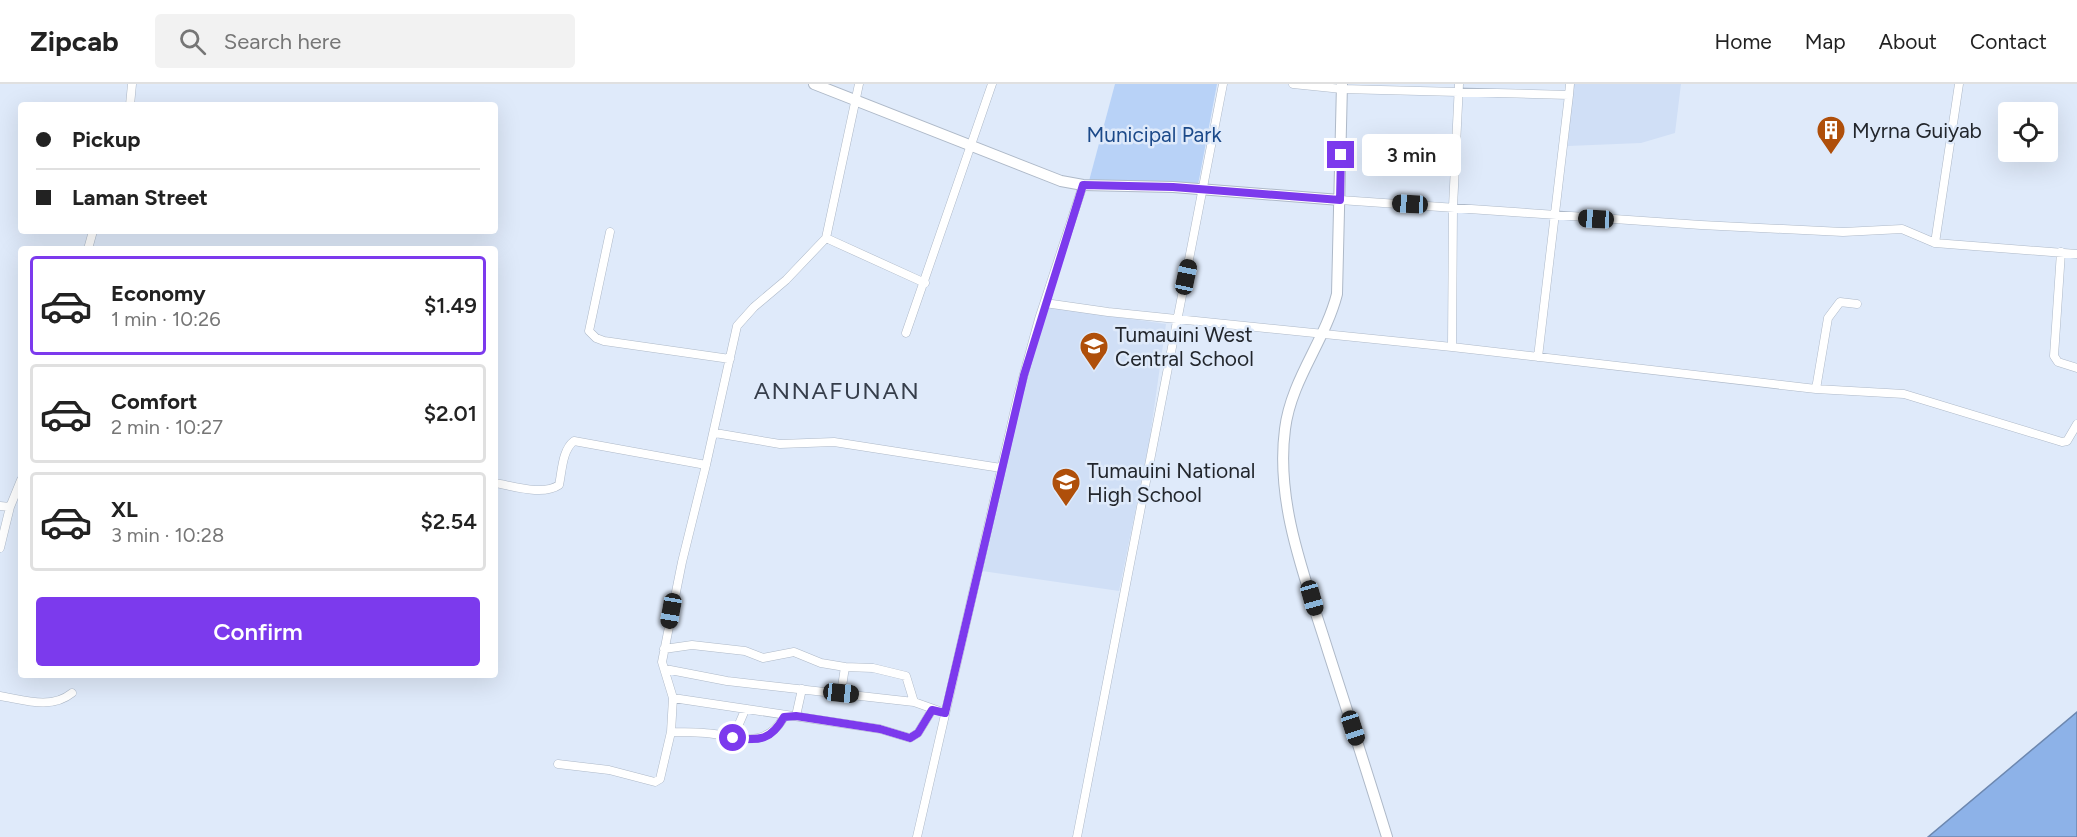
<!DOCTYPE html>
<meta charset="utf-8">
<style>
:root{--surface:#fff;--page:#f2f2f2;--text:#222;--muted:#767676;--line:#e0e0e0;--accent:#7c3aed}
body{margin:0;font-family:Figtree,sans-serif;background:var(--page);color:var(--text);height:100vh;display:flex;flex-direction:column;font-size:22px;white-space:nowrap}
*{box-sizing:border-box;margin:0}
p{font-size:20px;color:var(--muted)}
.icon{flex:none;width:33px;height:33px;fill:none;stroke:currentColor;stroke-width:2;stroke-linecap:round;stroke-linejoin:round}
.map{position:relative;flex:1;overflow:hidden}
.side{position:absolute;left:18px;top:162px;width:480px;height:432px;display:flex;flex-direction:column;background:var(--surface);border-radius:6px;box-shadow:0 6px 24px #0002}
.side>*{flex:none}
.guide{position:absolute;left:18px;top:18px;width:480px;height:132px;border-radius:6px;box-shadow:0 6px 24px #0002;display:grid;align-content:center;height:132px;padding:0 18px;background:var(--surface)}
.controls{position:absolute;left:1998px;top:18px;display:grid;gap:12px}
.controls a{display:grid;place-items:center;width:60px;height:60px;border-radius:6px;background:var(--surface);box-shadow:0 6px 24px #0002;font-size:30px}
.end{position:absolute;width:27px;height:27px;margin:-14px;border:8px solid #7c3aed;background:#fff;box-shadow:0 0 0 3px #fff}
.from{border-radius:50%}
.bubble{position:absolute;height:42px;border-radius:6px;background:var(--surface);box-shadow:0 6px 24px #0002;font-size:20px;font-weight:600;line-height:42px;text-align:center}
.car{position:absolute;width:18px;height:36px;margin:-18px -9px;border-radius:8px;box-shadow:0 0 4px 2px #0007;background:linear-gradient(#222 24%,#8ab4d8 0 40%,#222 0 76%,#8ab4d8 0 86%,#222 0)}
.guide b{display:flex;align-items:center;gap:21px;height:57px;font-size:22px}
.guide b+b{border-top:2px solid var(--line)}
.guide i{width:15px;height:15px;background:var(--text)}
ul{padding:10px 0 0;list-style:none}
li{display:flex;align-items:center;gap:18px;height:99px;margin:0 12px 9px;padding:0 6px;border:3px solid var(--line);border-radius:6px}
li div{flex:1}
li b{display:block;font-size:22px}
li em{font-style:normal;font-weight:600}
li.current{border-color:var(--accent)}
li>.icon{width:54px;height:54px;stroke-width:1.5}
.action{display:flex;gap:12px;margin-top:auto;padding:12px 18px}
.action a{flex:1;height:69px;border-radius:6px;background:var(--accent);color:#fff;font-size:24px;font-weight:600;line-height:69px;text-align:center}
header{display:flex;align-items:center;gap:36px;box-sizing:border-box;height:84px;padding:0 30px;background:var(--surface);border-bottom:2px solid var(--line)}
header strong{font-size:28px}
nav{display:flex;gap:33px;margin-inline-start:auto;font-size:21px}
.search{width:420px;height:54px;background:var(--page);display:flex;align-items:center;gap:15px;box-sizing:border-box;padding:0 21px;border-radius:6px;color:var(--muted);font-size:22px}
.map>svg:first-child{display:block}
.built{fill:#d0dff6}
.green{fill:#b8d2f7}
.water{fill:#8db2e8;stroke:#6d88b0;stroke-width:1.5}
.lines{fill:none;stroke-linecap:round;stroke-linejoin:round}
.street-casing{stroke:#aeb9c8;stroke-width:9}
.secondary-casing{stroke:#aeb9c8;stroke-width:12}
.street{stroke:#fff;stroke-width:8}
.secondary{stroke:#fff;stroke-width:10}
.route{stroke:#7c3aed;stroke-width:8}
.labels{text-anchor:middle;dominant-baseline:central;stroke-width:5;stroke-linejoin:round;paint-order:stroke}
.poi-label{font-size:21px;fill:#22262c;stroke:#dfeafa;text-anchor:start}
.park-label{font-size:21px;fill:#1b4989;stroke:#dfeafa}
.quarter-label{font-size:24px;letter-spacing:1.5px;fill:#363e4b;stroke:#dfeafa}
</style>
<header>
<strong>Zipcab</strong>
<div class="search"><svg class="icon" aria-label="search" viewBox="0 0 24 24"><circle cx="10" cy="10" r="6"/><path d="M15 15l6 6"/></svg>Search here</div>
<nav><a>Home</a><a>Map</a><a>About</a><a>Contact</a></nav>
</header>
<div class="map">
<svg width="2077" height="753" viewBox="0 0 2077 753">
<rect width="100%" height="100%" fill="#dfeafa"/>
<path class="built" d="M1572 0H1681L1675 49 1641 59 1568 62Z
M1047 223 1166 240 1149 360 1119 507 982 487 1016 333Z"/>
<path class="green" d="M1115 0H1217L1198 101 1089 97Z"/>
<path class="water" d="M2077 628V753H1928Z"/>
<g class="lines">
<g class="street-casing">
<path id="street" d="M1293 0 1342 5 1569 11 1570 0
M130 21 132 0
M1340 116 1701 141 1843 148 1902 145 1935 159 2077 170
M610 148 589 247 596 254 604 257 730 275
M826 154 925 199
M1935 159 1959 0
M88 165 93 147
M2061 168 2054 272 2058 278 2077 284
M1045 219 1108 228 1452 263 1816 305 1904 310 2062 358 2067 357 2077 340
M906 249 992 0
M1452 263 1453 123 1459 0
M1538 273 1569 11
M1816 305 1828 234 1840 218 1857 220
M715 349 780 360 834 358 1001 384
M495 399C513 402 543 412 559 401 562 388 562 366 574 357L706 381 737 242 754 223 786 196 826 154 859 0
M0 422 10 423
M0 464 10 423 21 396
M664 565 692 561 745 567 763 574 794 568 821 579 845 583
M665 585 727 597 914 618 945 629
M841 609 845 583 873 584 906 592 914 618
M0 612C24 616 51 626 72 609
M673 614 880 645 910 654 918 649 932 626
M796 632 802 605
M671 648C685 648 700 648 714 650 743 655 767 663 784 633
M733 654 745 626
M558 680 609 686 655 698 660 695 671 648 673 614 662 578 682 478 706 381
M917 753 1018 312 1039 235 1083 101
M1077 753 1223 0"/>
</g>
<g class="secondary-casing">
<path id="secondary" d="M814 0 1061 97 1083 101 1173 103 1340 116
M1342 0 1337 210C1325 257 1291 296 1285 345 1275 420 1306 496 1328 567 1348 629 1368 691 1387 753"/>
</g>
<use href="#street" class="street"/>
<use href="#secondary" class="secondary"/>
</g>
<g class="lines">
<path class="route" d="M733 654C759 656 770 658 784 633L796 632 880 645 910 654 918 649 932 626 945 629 1024 291 1083 101 1173 103 1340 116 1341 71"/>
</g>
<defs>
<g id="building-pin" transform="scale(1.5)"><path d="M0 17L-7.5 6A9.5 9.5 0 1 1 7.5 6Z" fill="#af4f0a" stroke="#dfeafa"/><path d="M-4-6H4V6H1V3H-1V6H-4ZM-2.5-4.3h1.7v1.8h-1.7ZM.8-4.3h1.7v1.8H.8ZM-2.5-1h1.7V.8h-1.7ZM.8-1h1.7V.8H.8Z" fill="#fff"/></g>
<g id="school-pin" transform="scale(1.5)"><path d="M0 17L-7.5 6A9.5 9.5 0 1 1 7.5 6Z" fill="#af4f0a" stroke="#dfeafa"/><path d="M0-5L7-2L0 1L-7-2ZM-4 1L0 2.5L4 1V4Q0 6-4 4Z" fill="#fff"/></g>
</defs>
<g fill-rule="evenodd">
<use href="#building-pin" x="1831" y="46"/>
<use href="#school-pin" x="1094" y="262"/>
<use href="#school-pin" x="1066" y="398"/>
</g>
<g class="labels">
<g class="poi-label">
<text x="1852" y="46">Myrna Guiyab</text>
<text x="1115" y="250">Tumauini West<tspan x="1115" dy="24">Central School</tspan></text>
<text x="1087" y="386">Tumauini National<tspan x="1087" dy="24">High School</tspan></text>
</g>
<g class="park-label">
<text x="1154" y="50">Municipal Park</text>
</g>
<g class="quarter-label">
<text x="837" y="306">ANNAFUNAN</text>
</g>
</g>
</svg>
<div class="controls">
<a><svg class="icon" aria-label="locate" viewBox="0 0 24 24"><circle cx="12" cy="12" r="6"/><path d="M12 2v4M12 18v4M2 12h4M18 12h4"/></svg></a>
</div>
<i class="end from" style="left:733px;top:654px"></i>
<i class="end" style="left:1341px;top:71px"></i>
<div class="bubble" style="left:1362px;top:50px;width:99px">3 min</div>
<i class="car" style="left:1410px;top:120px;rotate:273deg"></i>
<i class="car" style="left:1596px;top:135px;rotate:273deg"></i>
<i class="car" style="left:1186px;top:193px;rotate:12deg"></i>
<i class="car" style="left:1312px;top:514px;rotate:164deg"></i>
<i class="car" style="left:671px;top:527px;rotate:190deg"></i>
<i class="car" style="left:841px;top:609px;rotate:96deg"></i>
<i class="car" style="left:1353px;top:644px;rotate:162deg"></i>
<div class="guide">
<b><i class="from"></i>Pickup</b>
<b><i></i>Laman Street</b>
</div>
<section class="side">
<ul>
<li class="current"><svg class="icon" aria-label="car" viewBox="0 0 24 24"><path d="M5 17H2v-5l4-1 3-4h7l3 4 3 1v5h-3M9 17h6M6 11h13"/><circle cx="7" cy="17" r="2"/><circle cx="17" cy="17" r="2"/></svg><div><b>Economy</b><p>1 min · 10:26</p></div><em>$1.49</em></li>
<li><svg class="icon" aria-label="car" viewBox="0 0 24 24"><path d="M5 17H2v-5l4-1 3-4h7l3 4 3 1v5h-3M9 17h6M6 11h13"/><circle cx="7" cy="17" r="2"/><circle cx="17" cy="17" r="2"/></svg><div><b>Comfort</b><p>2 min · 10:27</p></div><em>$2.01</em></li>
<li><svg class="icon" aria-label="car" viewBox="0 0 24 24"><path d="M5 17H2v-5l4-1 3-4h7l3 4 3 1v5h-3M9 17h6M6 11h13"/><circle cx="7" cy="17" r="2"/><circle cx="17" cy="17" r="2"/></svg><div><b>XL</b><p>3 min · 10:28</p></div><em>$2.54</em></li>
</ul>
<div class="action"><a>Confirm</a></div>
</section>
</div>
